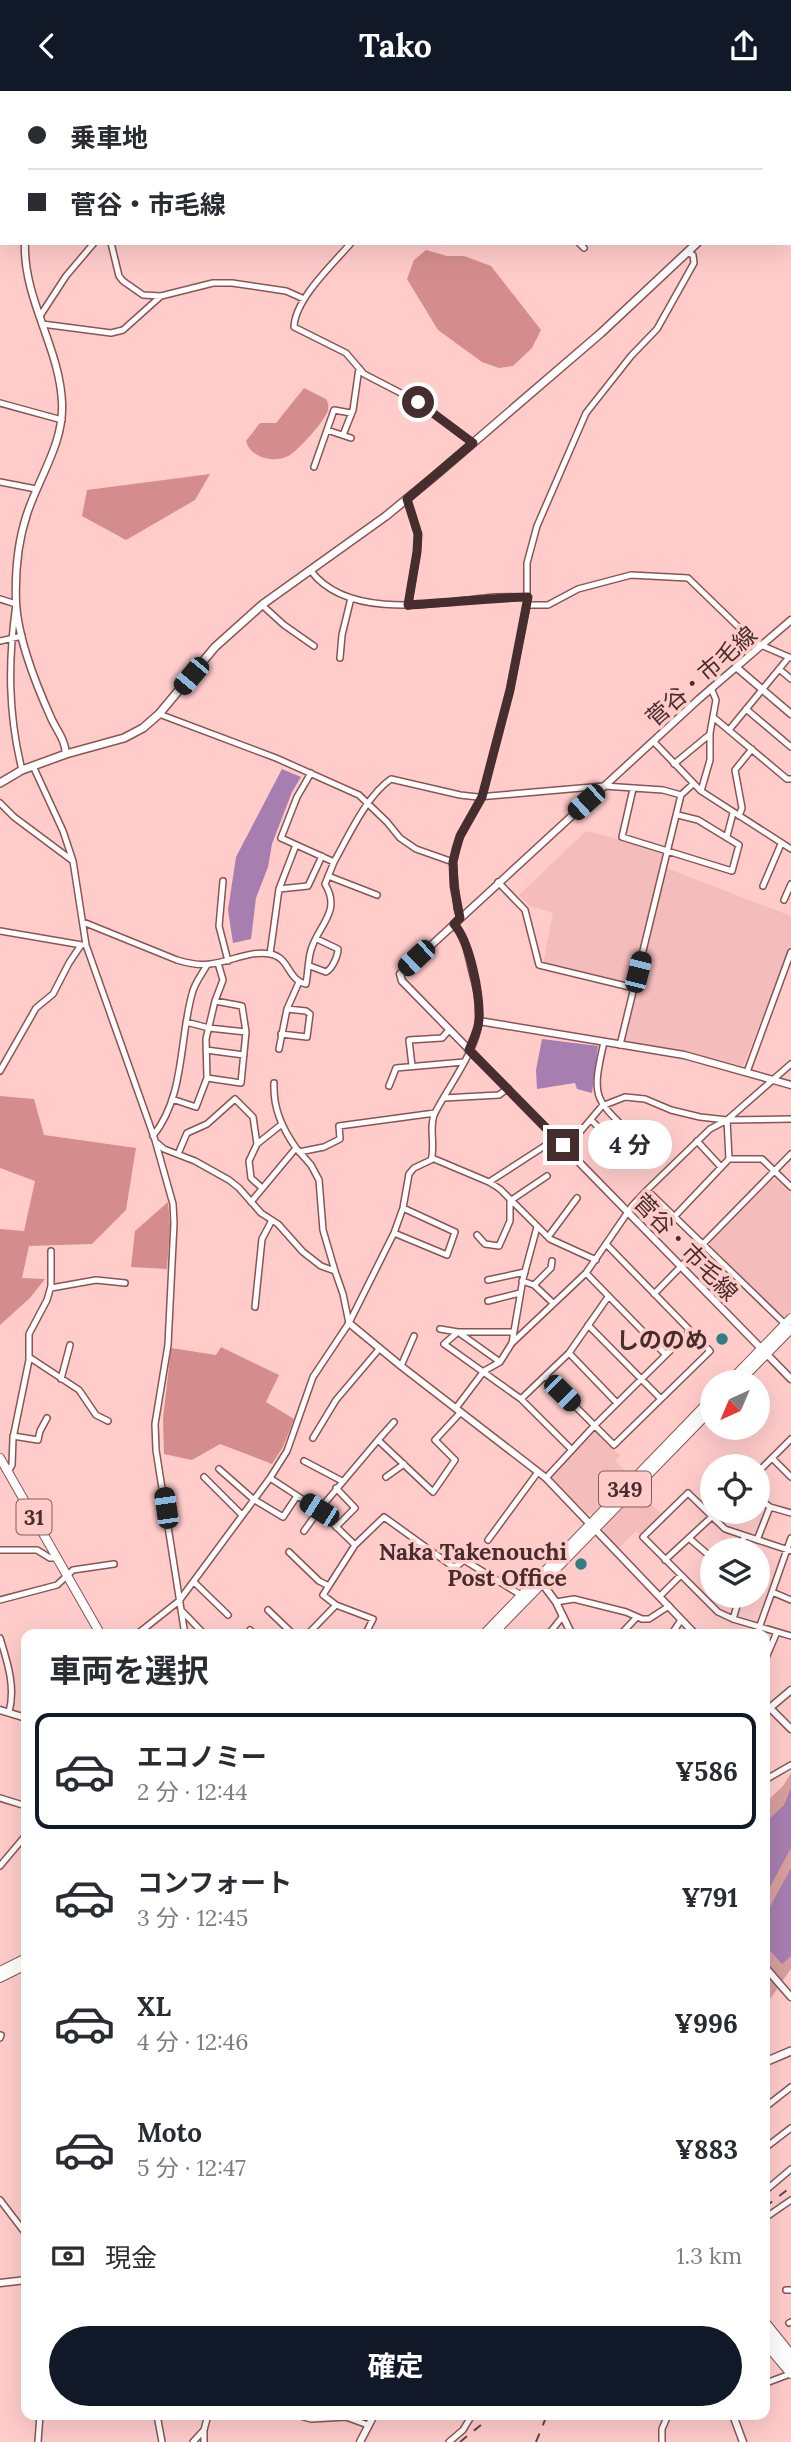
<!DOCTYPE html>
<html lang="ja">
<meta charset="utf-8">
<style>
:root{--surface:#fff;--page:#f7f7f7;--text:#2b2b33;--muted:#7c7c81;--line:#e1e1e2;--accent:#111827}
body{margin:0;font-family:Lora,"Noto Sans JP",serif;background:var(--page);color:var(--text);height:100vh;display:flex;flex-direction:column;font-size:26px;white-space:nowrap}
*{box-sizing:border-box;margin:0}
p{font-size:23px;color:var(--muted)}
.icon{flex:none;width:38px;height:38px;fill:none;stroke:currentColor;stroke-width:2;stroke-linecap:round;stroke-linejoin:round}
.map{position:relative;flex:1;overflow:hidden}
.drawer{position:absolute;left:21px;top:1538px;width:749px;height:791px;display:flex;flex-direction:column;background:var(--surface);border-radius:14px;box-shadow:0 7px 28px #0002}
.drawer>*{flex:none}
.top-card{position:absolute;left:0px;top:0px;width:791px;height:154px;box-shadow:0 7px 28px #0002;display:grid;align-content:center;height:154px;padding:0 28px;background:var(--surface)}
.needle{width:46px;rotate:224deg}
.fabs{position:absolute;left:700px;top:1279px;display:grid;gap:14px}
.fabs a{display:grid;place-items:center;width:70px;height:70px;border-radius:50%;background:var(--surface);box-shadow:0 7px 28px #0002;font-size:35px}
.end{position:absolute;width:32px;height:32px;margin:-16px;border:9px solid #472e2e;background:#fff;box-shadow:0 0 0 4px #fff}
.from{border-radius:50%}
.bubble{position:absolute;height:49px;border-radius:24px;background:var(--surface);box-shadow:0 7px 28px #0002;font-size:23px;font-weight:700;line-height:49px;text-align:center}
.car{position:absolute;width:21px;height:42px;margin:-21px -10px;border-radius:9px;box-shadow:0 0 5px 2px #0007;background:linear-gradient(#222 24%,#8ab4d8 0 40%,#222 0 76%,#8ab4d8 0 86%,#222 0)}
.top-card b{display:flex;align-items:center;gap:24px;height:66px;font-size:26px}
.top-card b+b{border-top:2px solid var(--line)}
.top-card i{width:18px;height:18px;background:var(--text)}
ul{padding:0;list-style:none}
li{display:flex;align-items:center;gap:21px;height:116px;margin:0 14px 10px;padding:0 14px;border:4px solid transparent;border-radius:14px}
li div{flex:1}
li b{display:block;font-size:26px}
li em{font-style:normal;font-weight:700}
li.selected{border-color:var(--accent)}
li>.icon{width:63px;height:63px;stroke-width:1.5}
h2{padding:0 28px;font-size:32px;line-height:84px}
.pay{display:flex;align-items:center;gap:18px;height:77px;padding:0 28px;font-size:26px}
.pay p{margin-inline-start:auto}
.cta{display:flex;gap:14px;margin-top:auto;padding:14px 28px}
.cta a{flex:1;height:80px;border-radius:42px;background:var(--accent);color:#fff;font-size:28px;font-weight:700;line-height:80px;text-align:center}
header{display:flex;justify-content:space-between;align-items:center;height:91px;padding:0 28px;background:var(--accent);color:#fff;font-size:32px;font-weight:700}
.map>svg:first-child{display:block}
.built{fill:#f4bcbb}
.green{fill:#d89f9e}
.forest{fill:#d48d8c}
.water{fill:#a77eb0}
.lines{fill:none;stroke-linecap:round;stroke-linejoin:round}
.minor-casing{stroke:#8a5454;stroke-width:8}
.tertiary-casing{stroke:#8a5454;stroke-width:9}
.secondary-casing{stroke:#8a5454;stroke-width:10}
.primary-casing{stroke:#8a5454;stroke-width:10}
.trunk-casing{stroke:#8a5454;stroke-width:10}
.minor{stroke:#fff;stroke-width:5}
.tertiary{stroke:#fff;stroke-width:6}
.secondary{stroke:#fff;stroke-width:7}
.primary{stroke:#fff;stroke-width:8}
.trunk{stroke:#fff;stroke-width:8}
.rail{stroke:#634646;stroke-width:2;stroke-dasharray:9 9;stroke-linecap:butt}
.route{stroke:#472e2e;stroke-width:9}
.poi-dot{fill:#337c80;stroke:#ffccca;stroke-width:2.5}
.labels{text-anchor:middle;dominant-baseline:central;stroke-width:7;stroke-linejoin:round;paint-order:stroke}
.shield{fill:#ffccca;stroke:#7e5d5d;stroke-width:2}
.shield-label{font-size:21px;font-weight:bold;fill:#472e2e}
.street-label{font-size:23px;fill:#472e2e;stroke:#ffccca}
.poi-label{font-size:23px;font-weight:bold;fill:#472e2e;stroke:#ffccca;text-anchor:end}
</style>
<header><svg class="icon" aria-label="back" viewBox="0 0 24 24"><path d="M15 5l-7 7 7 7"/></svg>Tako<svg class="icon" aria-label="share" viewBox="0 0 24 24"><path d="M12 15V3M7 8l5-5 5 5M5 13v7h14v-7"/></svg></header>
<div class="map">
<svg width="791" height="2351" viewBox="0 0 791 2351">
<rect width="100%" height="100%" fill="#ffccca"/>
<path class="built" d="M586 740 665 760 632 895 543 873 553 822 530 815 519 804Z
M666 777 791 825V855L743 975 716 968 624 951Z
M770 1088H776L791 1103V1220L784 1227 710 1155V1149Z
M594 1339 620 1364 615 1370 630 1385 593 1423H588L550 1387Z
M639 1401 662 1424 641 1444 636 1440 619 1457 604 1441V1436Z"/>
<path class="green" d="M791 1682V1878L765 1915V1712L783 1695Z"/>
<path class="forest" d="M426 159 447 165H464L491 175 541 239 532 257 513 275 499 277 482 271 438 239 407 188 414 169Z
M304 297 326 308C328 312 329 314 328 319 326 329 297 361 288 365 273 373 250 366 246 350L260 332H276Z
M210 383 195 409 126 449 82 425 87 399Z
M0 1005 34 1008 44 1044 136 1057 126 1119 92 1153 29 1155 22 1187 45 1188 30 1207 0 1234V1138L24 1140 35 1090 0 1077Z
M168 1111 170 1134 167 1178 131 1176 135 1140Z
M221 1256 279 1284 266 1311 294 1328 283 1356 272 1373 220 1353 192 1369 164 1363 163 1328 171 1257 216 1264Z"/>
<path class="water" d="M282 678 301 686 292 701 272 753 268 776 256 807 251 848 233 852 228 819 236 766Z
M542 948 598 955 592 1002 577 998 575 992 537 998 536 979Z
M791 1697V1757L765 1805V1732L784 1714Z
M791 1777V1865L782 1873 765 1854V1825Z"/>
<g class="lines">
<g class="minor-casing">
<path id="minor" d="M406 0 410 2
M550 0 553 2
M291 2 293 0
M450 2 451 0
M111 152 119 185 123 190 143 204 161 205 213 192H232L286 200 304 208
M351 152C333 173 295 208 294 236L346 262 364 283 418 311 473 352
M579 152 584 157
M40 225 66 185 94 152
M42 233 111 242 123 239 161 205
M0 312 62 329
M327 339 351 347
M343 344 353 319 359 277
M314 376 334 319 351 322
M0 391 36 398
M407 408 418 443 417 461 408 515
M311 480C347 528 433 513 485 507 499 505 514 506 528 506
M0 508 16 513C8 570 8 623 22 679
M262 514 284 534 314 555
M527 514H548L578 498 631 484 688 487 754 551 791 567
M0 550 22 545
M340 567 342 544 351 507
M779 578 791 588
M746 618 791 656
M159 623 276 667 359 704 387 731 400 747 416 758 453 771
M713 626 787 688H791
M729 639 789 566
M653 650 701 700 791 758
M674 673 709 644
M33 675 63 740 73 770 86 854 155 1049 173 1113 174 1132 168 1254 155 1333 156 1359 185 1544
M633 698 622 746 732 780 739 754 698 729 678 724
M701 700 710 669V642L716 609 711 597
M0 712 14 726 73 770
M739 725 742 717 735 679 752 658
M727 745 733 722
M334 771C348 746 367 704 391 688L460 704 478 706 604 695 663 699 681 704
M328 785 377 804
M223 790 219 835 228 870
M498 791 525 819 539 874 634 897
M763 795 781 753
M279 798 308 795 322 765
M784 809 791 793
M460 827 457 817 453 771 460 745 482 706 510 599 527 514V472L537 435 586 322 631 265 657 238 694 172 693 164 688 162
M83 831 177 869C187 872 199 875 210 873 230 871 250 859 270 863 290 866 287 889 306 893 308 882 308 869 311 859 318 834 342 821 325 793L334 771 281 747 297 706 311 682
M0 840 82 854
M270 863 279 798 296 754
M310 875 326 881C332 878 338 865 338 858L317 848
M186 931 209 937 246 941
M281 943 307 946 310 923 306 920 287 918
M620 954 681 704 693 693
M279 958 287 918 299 891
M206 959 244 964
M412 975 409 949 442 947 449 939
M0 980 36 917 53 903 69 872 81 854
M747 981 791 861
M207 987 241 992 246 941 242 915 215 910
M274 992C273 1017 282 1037 296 1057
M389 995 396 977 464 971
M444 1007 499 1004 508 997
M172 1008 196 1016 207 987 206 948 215 910 223 889 218 872
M591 1029 622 1059 634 1046C594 1007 591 1008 604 951
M153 1045C185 1005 179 950 192 903 194 893 202 883 207 874
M697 1050 721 1076
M157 1052 164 1058 195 1070 229 1089 239 1097 261 1122 278 1133 303 1161 321 1175 335 1180 343 1203 349 1232
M257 1053 282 1033
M563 1053 580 1041 602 1015 625 1006 645 1008 671 1019 700 1026 727 1029 791 1028
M299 1061 324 1056 340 1048 339 1035 435 1022
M178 1063 187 1042 207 1033 235 1008 253 1026 257 1053 249 1070 251 1087 262 1097
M432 1067 489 1091 500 1098 550 1148 596 1169
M729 1068H762L791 1096
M489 1091 557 1047
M647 1099 785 1233
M510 1110 547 1085
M251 1111 296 1057 311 1074 319 1089 323 1139 335 1180
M674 1126 729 1068 727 1029
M394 1142 447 1164 455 1141 403 1117
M477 1144 485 1153 499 1155 510 1130V1110
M548 1146 577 1107
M586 1182 666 1264
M488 1189 525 1181
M522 1190 534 1194 553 1212
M534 1194 551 1177 552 1170
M51 1197 96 1189 125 1192
M654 1203 791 1063
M488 1210 520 1202
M255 1216 262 1148 272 1129
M588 1234 661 1308
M440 1238 458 1241H513
M512 1252 523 1188 537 1136
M569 1262 617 1312
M29 1266 79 1299 96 1324 108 1330
M500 1271 458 1241 444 1253 521 1308 572 1359
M401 1275 414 1245
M546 1286 614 1354 710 1260 607 1154
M61 1288 70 1254
M521 1308 569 1262 608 1206
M456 1317 484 1280 500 1271 512 1252 586 1182 632 1115 647 1099 710 1038 727 1029 791 973
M13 1345 38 1349 40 1340 47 1327
M313 1347 336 1309 380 1257
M378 1349 394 1331
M772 1367 791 1386
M304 1370 342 1390
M219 1378 253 1408 283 1426 297 1405
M8 1381 12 1374 13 1347 29 1269V1243L47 1209 51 1195V1160
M758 1381 791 1348
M204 1386 242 1424
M386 1386 404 1373
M270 1387 319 1419 378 1349 433 1401 455 1369 435 1349 461 1321
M546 1387 594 1335 690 1240
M336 1397 355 1417 336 1436
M758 1407 770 1416 791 1422
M304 1440 319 1419 355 1454 384 1426 452 1475H457L464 1469 521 1504
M791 1447 772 1501 791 1509
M690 1448 712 1467
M488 1449 538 1381
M757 1449 770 1416
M355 1454 323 1504 336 1514 373 1528 365 1544
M0 1459H37L50 1467H57
M740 1460 744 1446
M791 1460 725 1438 688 1402 643 1446 718 1521 733 1528 791 1545
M289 1461 319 1490 329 1495
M665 1469 717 1421
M194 1491 228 1524
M660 1505 681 1484
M0 1509 57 1494 73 1479 114 1473
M556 1511 574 1508 626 1521 642 1528H649L669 1515
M268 1519 294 1544
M183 1521 205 1544
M733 1528 740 1505
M759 1537 772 1501
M250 1539 255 1544
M136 1544 179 1510 270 1387 287 1360 313 1286 349 1232 394 1142 403 1117 409 1083 414 1077 431 1069C436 1054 428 1036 435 1022 449 994 476 961 479 930 481 912 475 893 471 877 467 860 465 846 454 833
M307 1544 336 1514
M548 1544 563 1525
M620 1544 637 1526
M671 1544 681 1529
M0 1547C7 1570 16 1596 9 1621
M765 1569 777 1541
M765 1689 791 1674
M0 1707 26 1715
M0 1775 26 1744
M0 1947 1 1944
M765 2009 768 2014 791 1996
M765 2057 791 2037
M765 2100 791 2078
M0 2109 26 2143
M765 2127 791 2109
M786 2199H791
M789 2232 791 2231
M765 2289 766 2292 790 2283
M157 2324 162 2351
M297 2324 311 2328 346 2326 368 2334
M38 2351 40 2324
M193 2351 204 2339
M204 2351V2339L208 2324
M449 2351 463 2339 472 2324
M662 2351V2338L668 2324"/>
</g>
<g class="tertiary-casing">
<path id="tertiary" d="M44 2V0
M25 152C23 208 60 257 62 312 64 352 39 386 27 423 18 450 15 484 16 512 18 548 37 596 52 629 58 641 65 649 66 663
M791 529 699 608 400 883 402 890 791 1288
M736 576 791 623
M479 930 684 964 791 994
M349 1232 401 1275 546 1387 696 1544
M541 1491 556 1511 572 1544
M765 1612 791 1638
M0 1619 26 1627
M765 1621 791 1599
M765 1876 791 1906
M0 2192 26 2189
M733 2324 743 2351
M360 2351 374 2324"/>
</g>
<g class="secondary-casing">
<path id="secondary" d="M789 46 791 44
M0 692 22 679 66 663 124 647 143 637 159 623 215 556 263 513 386 425 437 383 601 242 697 152
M765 1971 791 1960"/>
</g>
<g class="primary-casing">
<path id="primary" d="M0 1367 101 1544
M765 2231 791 2263
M765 2242 791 2274
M765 2252 791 2283"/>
</g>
<g class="trunk-casing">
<path id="trunk" d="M728 1292 791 1227
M738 1292 791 1238
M483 1544 712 1307
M492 1544 712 1318
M0 1880 26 1867
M0 1887 26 1874"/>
</g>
<use href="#minor" class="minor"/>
<use href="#tertiary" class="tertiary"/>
<use href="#secondary" class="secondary"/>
<use href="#primary" class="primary"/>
<use href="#trunk" class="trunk"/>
<path class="rail" d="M765 2116 791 2096
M460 2351 493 2324
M536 2351 547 2324"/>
</g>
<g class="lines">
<path class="route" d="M418 311 473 352 407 408 418 443 417 461 408 514C448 512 488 507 528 506L510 599 482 706 460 745 456 758 453 771 454 795 460 827 454 833C470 851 480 902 479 928 479 938 473 949 469 959L563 1054"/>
</g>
<g class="poi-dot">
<circle cx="722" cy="1248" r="7"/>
<circle cx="581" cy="1473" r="7"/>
</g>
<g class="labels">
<g class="shield">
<rect x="599" y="1380.5" width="52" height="35" rx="5"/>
<rect x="16.5" y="1408.5" width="35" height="35" rx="5"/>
</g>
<g class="shield-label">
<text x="625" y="1398">349</text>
<text x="34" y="1426">31</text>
</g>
<g class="street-label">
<text transform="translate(701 585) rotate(-41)">菅谷・市毛線</text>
<text transform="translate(686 1156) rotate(46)">菅谷・市毛線</text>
</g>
<g class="poi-label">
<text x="708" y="1248">しののめ</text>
<text x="567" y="1460">Naka Takenouchi<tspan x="567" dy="26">Post Office</tspan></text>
</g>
</g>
</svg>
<div class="fabs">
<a><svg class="needle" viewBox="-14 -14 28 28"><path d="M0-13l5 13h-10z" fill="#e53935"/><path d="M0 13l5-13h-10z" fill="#7c7c81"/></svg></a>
<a><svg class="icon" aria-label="locate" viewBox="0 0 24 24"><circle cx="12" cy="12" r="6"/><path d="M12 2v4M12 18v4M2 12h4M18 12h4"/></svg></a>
<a><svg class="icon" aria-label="layers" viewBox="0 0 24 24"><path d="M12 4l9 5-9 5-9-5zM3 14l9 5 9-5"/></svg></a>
</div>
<i class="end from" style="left:418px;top:311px"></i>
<i class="end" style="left:563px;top:1054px"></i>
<div class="bubble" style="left:588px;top:1029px;width:84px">4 分</div>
<i class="car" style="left:191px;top:585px;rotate:220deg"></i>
<i class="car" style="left:586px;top:711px;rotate:228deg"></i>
<i class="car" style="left:416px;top:867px;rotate:227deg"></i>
<i class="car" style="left:638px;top:881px;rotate:14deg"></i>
<i class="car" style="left:562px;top:1302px;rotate:135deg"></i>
<i class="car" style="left:166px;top:1417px;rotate:352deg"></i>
<i class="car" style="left:319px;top:1419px;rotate:302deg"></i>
<div class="top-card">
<b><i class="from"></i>乗車地</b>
<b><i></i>菅谷・市毛線</b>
</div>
<section class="drawer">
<h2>車両を選択</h2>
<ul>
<li class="selected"><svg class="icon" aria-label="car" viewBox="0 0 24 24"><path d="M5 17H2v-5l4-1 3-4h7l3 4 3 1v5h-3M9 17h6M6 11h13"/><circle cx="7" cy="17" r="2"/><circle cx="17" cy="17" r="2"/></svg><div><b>エコノミー</b><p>2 分 · 12:44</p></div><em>¥586</em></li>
<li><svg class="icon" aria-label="car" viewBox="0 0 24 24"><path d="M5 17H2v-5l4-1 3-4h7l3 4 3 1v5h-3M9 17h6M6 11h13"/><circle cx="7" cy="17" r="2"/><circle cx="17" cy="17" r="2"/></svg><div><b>コンフォート</b><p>3 分 · 12:45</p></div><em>¥791</em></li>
<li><svg class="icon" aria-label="car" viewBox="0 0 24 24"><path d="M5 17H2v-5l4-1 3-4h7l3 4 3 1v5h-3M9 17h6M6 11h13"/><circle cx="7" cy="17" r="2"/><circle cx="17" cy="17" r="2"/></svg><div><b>XL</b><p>4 分 · 12:46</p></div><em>¥996</em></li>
<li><svg class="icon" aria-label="car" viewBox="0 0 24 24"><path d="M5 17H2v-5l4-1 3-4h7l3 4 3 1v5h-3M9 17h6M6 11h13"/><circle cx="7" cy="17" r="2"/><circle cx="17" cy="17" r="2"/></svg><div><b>Moto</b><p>5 分 · 12:47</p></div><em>¥883</em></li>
</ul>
<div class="pay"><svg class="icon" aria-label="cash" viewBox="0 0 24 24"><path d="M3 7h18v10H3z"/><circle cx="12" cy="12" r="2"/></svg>現金<p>1.3 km</p></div>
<div class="cta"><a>確定</a></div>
</section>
</div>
